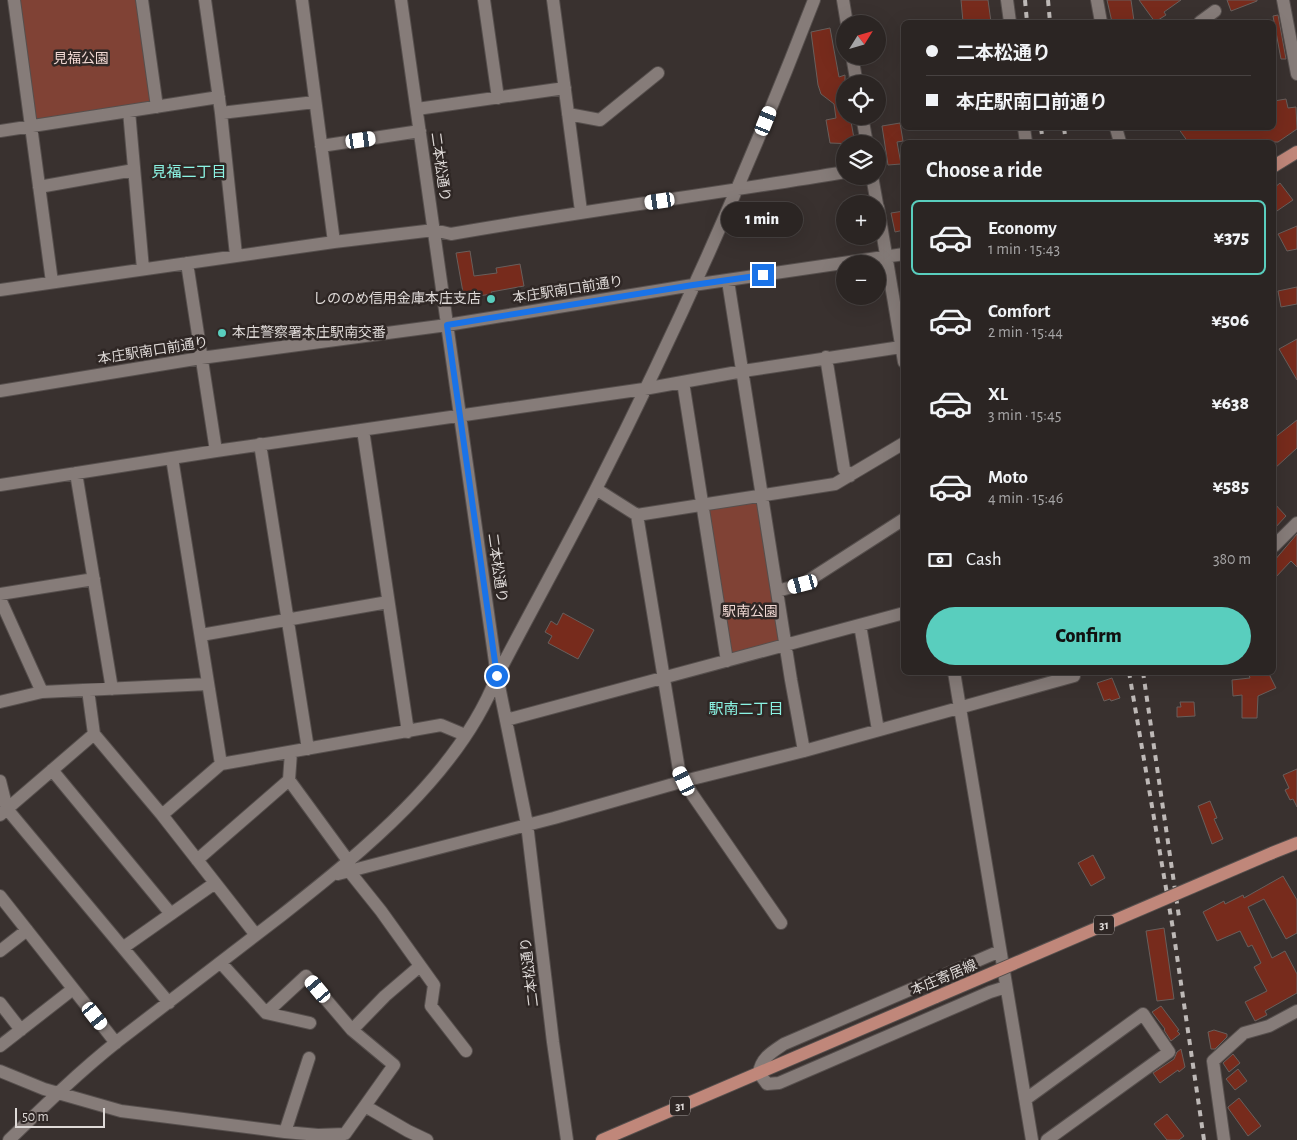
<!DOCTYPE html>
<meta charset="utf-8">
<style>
:root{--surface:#2b2523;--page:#373130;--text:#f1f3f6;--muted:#a6a5a6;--line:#474241;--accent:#59cebe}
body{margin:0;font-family:"Alegreya Sans","Noto Sans JP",sans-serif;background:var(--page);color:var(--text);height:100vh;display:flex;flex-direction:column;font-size:19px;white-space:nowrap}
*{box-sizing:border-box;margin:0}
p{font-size:16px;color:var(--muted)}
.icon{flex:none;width:28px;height:28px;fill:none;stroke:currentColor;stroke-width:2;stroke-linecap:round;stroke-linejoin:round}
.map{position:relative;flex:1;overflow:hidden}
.drawer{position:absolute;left:901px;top:140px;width:375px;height:535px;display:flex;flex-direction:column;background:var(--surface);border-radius:8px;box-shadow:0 5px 20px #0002,0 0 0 1px var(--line)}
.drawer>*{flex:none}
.guide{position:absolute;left:901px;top:20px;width:375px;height:110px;border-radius:8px;box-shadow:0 5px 20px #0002,0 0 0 1px var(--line);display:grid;align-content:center;height:110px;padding:0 25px;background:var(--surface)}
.needle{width:32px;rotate:53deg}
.controls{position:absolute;left:836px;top:15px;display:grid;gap:10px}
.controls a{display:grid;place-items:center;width:50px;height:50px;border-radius:50%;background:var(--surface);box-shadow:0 5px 20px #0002,0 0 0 1px var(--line);font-size:25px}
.scale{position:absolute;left:15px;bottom:12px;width:90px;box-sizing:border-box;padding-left:5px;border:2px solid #dfdad8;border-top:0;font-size:14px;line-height:18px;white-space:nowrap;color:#dfdad8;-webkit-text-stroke:4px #2f2725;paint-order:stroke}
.end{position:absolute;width:22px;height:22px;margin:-11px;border:6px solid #1a73e8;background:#fff;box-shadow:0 0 0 2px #fff}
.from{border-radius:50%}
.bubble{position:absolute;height:35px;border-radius:18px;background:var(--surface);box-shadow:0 5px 20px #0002,0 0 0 1px var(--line);font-size:16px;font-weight:800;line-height:35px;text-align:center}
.car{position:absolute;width:15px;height:30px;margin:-15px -8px;border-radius:6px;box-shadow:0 0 4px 1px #0007;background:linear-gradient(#fff 24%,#345 0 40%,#fff 0 76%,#345 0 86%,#fff 0)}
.guide b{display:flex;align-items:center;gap:18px;height:48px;font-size:19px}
.guide b+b{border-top:1px solid var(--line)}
.guide i{width:12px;height:12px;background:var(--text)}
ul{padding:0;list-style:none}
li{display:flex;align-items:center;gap:15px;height:75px;margin:0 10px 8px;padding:0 15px;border:2px solid transparent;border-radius:8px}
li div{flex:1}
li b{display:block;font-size:19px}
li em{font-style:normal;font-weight:800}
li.on{border-color:var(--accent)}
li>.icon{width:45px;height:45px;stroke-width:1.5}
h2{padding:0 25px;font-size:22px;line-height:60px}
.pay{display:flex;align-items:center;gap:12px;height:55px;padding:0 25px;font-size:19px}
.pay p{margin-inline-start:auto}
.primary-button{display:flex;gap:10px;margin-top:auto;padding:10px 25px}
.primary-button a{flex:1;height:58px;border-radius:30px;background:var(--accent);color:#111;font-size:20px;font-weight:800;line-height:58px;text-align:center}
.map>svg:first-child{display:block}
.green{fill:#804235}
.building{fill:#772b1c;stroke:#685f5c}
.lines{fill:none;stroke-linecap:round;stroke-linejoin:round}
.minor-casing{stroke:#564f4d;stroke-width:14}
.major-casing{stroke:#564f4d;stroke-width:14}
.minor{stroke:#867c79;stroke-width:12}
.major{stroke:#c0877a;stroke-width:12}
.rail{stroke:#beb9b7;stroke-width:4;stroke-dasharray:6 6;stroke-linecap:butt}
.major-bridge-casing{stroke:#564f4d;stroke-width:14;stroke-linecap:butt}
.major-bridge{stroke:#c0877a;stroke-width:12}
.route{stroke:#1a73e8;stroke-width:6}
.poi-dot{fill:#59cebe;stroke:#2f2725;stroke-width:2}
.labels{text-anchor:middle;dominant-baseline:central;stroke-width:5;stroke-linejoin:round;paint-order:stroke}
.shield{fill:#2f2725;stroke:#aaa4a2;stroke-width:1}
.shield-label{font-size:12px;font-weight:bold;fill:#dfdad8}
.park-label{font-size:14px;fill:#f0d8d3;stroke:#2f2725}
.street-label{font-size:14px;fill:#dfdad8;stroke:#2f2725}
.poi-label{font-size:14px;fill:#dfdad8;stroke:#2f2725;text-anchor:end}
.neighbourhood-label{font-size:15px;fill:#8bf3e3;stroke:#2f2725}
</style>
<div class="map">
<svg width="1297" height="1140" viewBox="0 0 1297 1140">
<rect width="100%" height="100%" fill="#39312f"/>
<path class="green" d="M14 0H142L157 107 32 126Z
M756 501 758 504 779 642 733 657 729 651 709 508Z"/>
<path class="building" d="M961 0H988L991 22H963Z
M1107 0H1131L1134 21H1131V22H1112Z
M1139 0H1181L1164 12 1166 15 1155 22Z
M1227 0H1257V1L1231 11Z
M1278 15 1286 59H1281L1273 16Z
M830 28 839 77 845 75V116H850L855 144 830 143 826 120 836 118 834 104 821 94 818 85 811 32Z
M1286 99 1288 108 1296 107 1297 129 1278 142H1188L1178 128H1274V101Z
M900 123 903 141 897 142 901 164 888 165 882 126Z
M1280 183 1293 200 1274 213V188Z
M904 211V230L895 232 891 213Z
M1297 226V249L1287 251 1278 234Z
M470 251 474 276 497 273 496 268 520 264 524 286 491 292 492 294 464 298 456 253Z
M1297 287V304L1281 307 1278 291Z
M1297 339V380L1279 349Z
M1297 420V448L1274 469V438Z
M1274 503 1286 516 1274 529Z
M1297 534V567L1291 561 1274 579V561Z
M563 613 594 630 578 659 548 643 552 636 545 632 551 621 557 625Z
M1248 672H1268L1276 688 1258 696 1257 718H1242V695L1233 696 1232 680 1250 678Z
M1112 678 1120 698 1111 701 1110 699 1104 701 1097 683Z
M1180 702H1194L1195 716 1177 717V707H1181Z
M1297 769V807L1293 799 1290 800 1285 790 1289 788 1283 775Z
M1210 801 1217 818 1214 819 1223 839 1212 844 1198 806Z
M1093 855 1105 878 1091 886 1078 863Z
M1283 876 1297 900V933L1286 939 1264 899 1248 907 1272 958 1285 951 1297 974V993L1265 1011 1267 1015 1255 1021 1245 1002 1267 991 1254 967 1261 963 1252 945 1248 947 1240 931 1217 941 1203 912 1224 901 1225 904 1243 895 1244 898Z
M1164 928 1174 999 1157 1001 1146 931Z
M1161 1006 1179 1030 1177 1031 1180 1034 1171 1041 1164 1030 1165 1029 1152 1012Z
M1214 1030 1227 1034V1037L1215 1049H1211L1208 1032Z
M1181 1049 1185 1067 1179 1072 1178 1070 1160 1083 1153 1073 1174 1059 1177 1052Z
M1233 1054 1240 1063 1229 1072 1223 1063Z
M1238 1069 1247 1081 1235 1090 1226 1079Z
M1239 1098 1261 1126 1248 1136 1228 1108V1107Z
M1167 1114 1184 1136 1179 1140H1167L1154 1124Z"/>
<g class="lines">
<g class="minor-casing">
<path id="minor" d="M14 0 52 282
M142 0 157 107
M205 0 221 113 236 255
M302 0 334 242
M401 0 497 676 527 824 553 1042 567 1140
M484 0 498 98
M553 0 581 211
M843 0 847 24
M1007 0 1010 22
M1097 0 1101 22
M1283 0 1297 74
M1200 22 1215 11
M852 56 857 84
M417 109 565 88
M129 111 143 269
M221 113 315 102
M568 114 600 120 658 73
M862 116 867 144
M1024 128 1026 142
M1116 128 1120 142
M0 131 219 97
M321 146 420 131
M872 176 877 204
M39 187 134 170
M878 207 904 362
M187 263 216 451
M728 281 791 680 804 751
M0 290 334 242 434 230 451 234C582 211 714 194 845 172
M826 357 844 469 850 476
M683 382 727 661
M0 391 201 358 447 325 693 285 904 254
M363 430 408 732
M260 444 308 749
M172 458 221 764
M76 473 112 689
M0 485 216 451 644 389 743 371 901 347
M596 489 637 515 835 484 904 443
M637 515 679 770 692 794 781 923
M1274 546 1297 523
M777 591 803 584 904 519
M0 594 94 579
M0 599 42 692
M860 625 878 730
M201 635 388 602
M954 672 1032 1140
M88 690 94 734 162 815 256 935
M0 702 42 692 208 684
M506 720 904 613
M291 752 289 780 349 862
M52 770 171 914
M0 781 7 809 169 1003
M0 815 94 734
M162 815 221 764 441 725 465 735
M197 860 289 780
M349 871 381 911 434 985 431 1006 466 1051
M338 874 554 818 684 781 804 751 1074 676
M0 896 116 1043
M124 947 215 883
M0 951 27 930
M1000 951 784 1044C772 1052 761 1058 759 1073L767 1084 779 1083 990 992 1006 987
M0 1003 21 1030
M266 1013 310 1023
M352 1030 385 996 420 966
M0 1046 73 989
M0 1071 44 1089 121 1111 285 1132 318 1135 345 1134 394 1065 352 1030 306 976 266 1013 221 963
M1026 1099 1143 1014 1169 1052 1047 1140
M365 1106 408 1131 427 1140
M285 1132 309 1058
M9 1140C44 1106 80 1071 118 1041 173 999 228 957 282 915 362 852 460 773 497 676 529 614 564 552 596 489 677 330 750 166 814 0
M1224 1140 1213 1061 1244 1033 1269 1026 1297 1011"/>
</g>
<g class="major-casing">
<path id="major" d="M1274 166 1297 152
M1272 853 1297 843
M602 1140 936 997"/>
</g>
<use href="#minor" class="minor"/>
<use href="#major" class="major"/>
<path class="rail" d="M1025 0 1027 22
M1048 0 1050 22
M1041 128 1043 142
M1064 128 1066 142
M1129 672 1173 929 1204 1140
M1143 672 1179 917"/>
<g class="major-bridge-casing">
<path id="major-bridge" d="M936 997 1272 853"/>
</g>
<use href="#major-bridge" class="major-bridge"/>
</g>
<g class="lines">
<path class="route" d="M497 676 447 325 693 285 763 275"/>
</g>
<g class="poi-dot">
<circle cx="491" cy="299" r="5"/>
<circle cx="222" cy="333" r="5"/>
</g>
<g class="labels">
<g class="shield">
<rect x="1094" y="915.5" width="20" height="19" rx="4"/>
<rect x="670" y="1096.5" width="20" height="19" rx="4"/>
</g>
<g class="shield-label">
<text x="1104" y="925">31</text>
<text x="680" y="1106">31</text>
</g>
<g class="park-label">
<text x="81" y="59">見福公園</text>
<text x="750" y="612">駅南公園</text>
</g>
<g class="street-label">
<text transform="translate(440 167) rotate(82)">二本松通り</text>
<text transform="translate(568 290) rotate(-9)">本庄駅南口前通り</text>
<text transform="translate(153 351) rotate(-9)">本庄駅南口前通り</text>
<text transform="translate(497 568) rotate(82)">二本松通り</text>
<text transform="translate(530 972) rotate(-97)">二本松通り</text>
<text transform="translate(944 978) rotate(-23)">本庄寄居線</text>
</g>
<g class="poi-label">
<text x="481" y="299">しののめ信用金庫本庄支店</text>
<text x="232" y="333" text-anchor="start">本庄警察署本庄駅南交番</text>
</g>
<g class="neighbourhood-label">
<text x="189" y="172">見福二丁目</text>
<text x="746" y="709">駅南二丁目</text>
</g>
</g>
</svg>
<div class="controls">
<a><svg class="needle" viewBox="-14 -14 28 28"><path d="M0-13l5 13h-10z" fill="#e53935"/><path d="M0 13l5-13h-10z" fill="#a6a5a6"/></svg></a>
<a><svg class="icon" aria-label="locate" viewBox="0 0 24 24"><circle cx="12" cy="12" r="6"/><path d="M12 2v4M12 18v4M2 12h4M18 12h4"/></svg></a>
<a><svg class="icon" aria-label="layers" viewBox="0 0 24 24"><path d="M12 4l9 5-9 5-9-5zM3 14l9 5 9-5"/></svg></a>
<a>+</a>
<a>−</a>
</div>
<div class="scale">50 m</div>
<i class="end from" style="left:497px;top:676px"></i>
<i class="end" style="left:763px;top:275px"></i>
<div class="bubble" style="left:721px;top:202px;width:82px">1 min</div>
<i class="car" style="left:766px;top:121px;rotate:22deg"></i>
<i class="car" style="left:361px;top:140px;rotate:82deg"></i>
<i class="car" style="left:660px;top:201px;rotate:262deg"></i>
<i class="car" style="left:803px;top:584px;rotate:255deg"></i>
<i class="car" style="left:684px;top:781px;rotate:335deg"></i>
<i class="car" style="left:318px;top:989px;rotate:320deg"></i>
<i class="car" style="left:95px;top:1016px;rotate:142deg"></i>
<div class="guide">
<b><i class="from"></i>二本松通り</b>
<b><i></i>本庄駅南口前通り</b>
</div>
<section class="drawer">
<h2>Choose a ride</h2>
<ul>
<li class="on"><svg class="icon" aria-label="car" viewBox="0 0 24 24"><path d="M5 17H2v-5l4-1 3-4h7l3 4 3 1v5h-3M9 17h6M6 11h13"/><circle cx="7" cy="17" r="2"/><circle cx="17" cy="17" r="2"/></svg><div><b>Economy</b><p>1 min · 15:43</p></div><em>¥375</em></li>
<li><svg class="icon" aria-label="car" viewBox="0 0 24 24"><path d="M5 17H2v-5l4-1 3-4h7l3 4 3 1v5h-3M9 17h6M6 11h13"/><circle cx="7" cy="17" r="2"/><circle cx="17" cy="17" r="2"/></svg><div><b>Comfort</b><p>2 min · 15:44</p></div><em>¥506</em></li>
<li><svg class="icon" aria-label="car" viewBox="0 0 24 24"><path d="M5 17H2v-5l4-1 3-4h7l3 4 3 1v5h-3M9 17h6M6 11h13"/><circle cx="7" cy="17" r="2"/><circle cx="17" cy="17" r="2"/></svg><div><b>XL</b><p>3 min · 15:45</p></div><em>¥638</em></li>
<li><svg class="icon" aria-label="car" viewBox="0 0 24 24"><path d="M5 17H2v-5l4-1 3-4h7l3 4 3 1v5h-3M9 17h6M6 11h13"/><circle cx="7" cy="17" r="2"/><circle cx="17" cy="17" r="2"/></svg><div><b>Moto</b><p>4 min · 15:46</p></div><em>¥585</em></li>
</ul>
<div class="pay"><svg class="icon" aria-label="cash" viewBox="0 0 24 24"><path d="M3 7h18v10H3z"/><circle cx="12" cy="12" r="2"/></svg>Cash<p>380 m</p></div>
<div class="primary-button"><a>Confirm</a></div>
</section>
</div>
